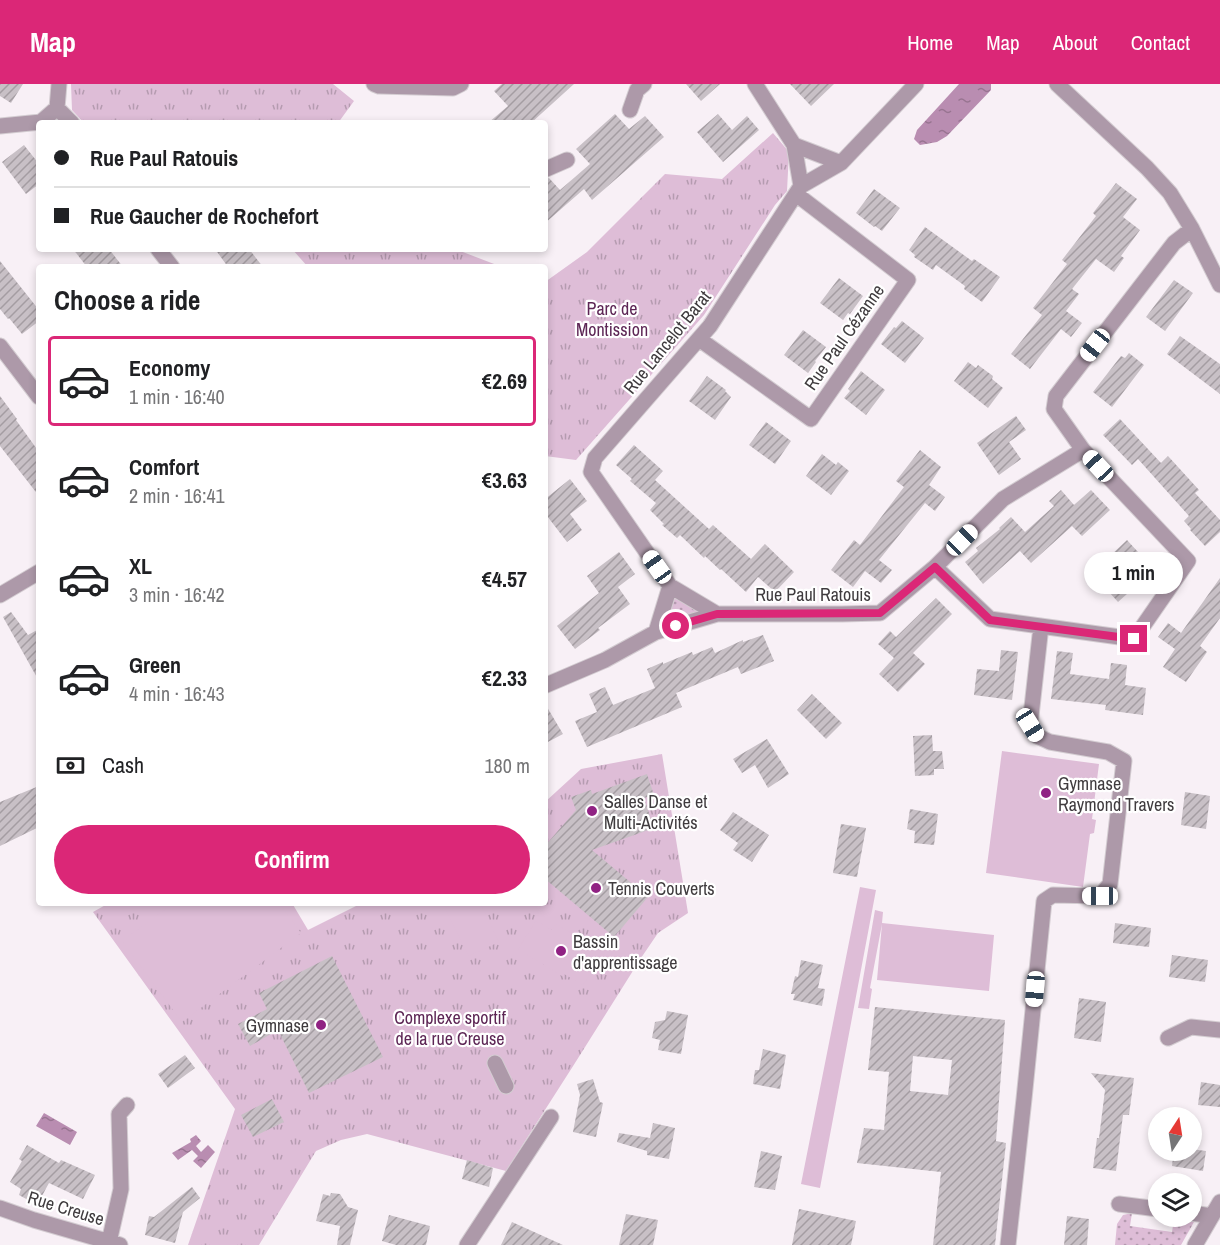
<!DOCTYPE html>
<meta charset="utf-8">
<style>
:root{--surface:#fff;--page:#f6f6f6;--text:#202124;--muted:#757577;--line:#e0e0e0;--accent:#db2777}
body{margin:0;font-family:"Archivo Narrow",sans-serif;background:var(--page);color:var(--text);height:100vh;display:flex;flex-direction:column;font-size:22px;white-space:nowrap}
*{box-sizing:border-box;margin:0}
p{font-size:20px;color:var(--muted)}
.icon{flex:none;width:33px;height:33px;fill:none;stroke:currentColor;stroke-width:2;stroke-linecap:round;stroke-linejoin:round}
.map{position:relative;flex:1;overflow:hidden}
.sheet{position:absolute;left:36px;top:180px;width:512px;height:642px;display:flex;flex-direction:column;background:var(--surface);border-radius:6px;box-shadow:0 3px 9px #0003}
.sheet>*{flex:none}
.top-card{position:absolute;left:36px;top:36px;width:512px;height:132px;border-radius:6px;box-shadow:0 3px 9px #0003;display:grid;align-content:center;height:132px;padding:0 18px;background:var(--surface)}
.needle{width:39px;rotate:12deg}
.fabs{position:absolute;left:1148px;top:1023px;display:grid;gap:12px}
.fabs a{display:grid;place-items:center;width:54px;height:54px;border-radius:50%;background:var(--surface);box-shadow:0 3px 9px #0003;font-size:30px}
.end{position:absolute;width:27px;height:27px;margin:-14px;border:8px solid #db2777;background:#fff;box-shadow:0 0 0 3px #fff}
.from{border-radius:50%}
.bubble{position:absolute;height:42px;border-radius:21px;background:var(--surface);box-shadow:0 3px 9px #0003;font-size:20px;font-weight:800;line-height:42px;text-align:center}
.car{position:absolute;width:18px;height:36px;margin:-18px -9px;border-radius:8px;box-shadow:0 0 4px 2px #0007;background:linear-gradient(#fff 24%,#345 0 40%,#fff 0 76%,#345 0 86%,#fff 0)}
.top-card b{display:flex;align-items:center;gap:21px;height:57px;font-size:22px}
.top-card b+b{border-top:2px solid var(--line)}
.top-card i{width:15px;height:15px;background:var(--text)}
ul{padding:0;list-style:none}
li{display:flex;align-items:center;gap:18px;height:90px;margin:0 12px 9px;padding:0 6px;border:3px solid transparent;border-radius:6px}
li div{flex:1}
li b{display:block;font-size:22px}
li em{font-style:normal;font-weight:800}
li.active{border-color:var(--accent)}
li>.icon{width:54px;height:54px;stroke-width:1.5}
h2{padding:0 18px;font-size:27px;line-height:72px}
.pay{display:flex;align-items:center;gap:15px;height:66px;padding:0 18px;font-size:22px}
.pay p{margin-inline-start:auto}
.button{display:flex;gap:12px;margin-top:auto;padding:12px 18px}
.button a{flex:1;height:69px;border-radius:36px;background:var(--accent);color:#fff;font-size:24px;font-weight:800;line-height:69px;text-align:center}
header{display:flex;align-items:center;gap:36px;box-sizing:border-box;height:84px;padding:0 30px;background:var(--accent);color:#fff}
header strong{font-size:28px}
nav{display:flex;gap:33px;margin-inline-start:auto;font-size:21px}
.map>svg:first-child{display:block}
.grass{fill:url(#grass-dots)}
.park{fill:url(#park-tufts)}
.garden{fill:#debdd7}
.water{fill:url(#water-ripples)}
.building{fill:url(#building-hatch);fill-rule:evenodd}
.lines{fill:none;stroke-linecap:round;stroke-linejoin:round}
.minor-casing{stroke:#d3ccd1;stroke-width:17}
.minor{stroke:#ad99a9;stroke-width:15}
.route{stroke:#db2777;stroke-width:8}
.poi-dot{fill:#902283;stroke:#fff;stroke-width:2}
.labels{text-anchor:middle;dominant-baseline:central;stroke-width:4.5;stroke-linejoin:round;paint-order:stroke}
.park-label{font-size:18px;fill:#5d2655;stroke:#fff}
.street-label{font-size:18px;fill:#3f3b3e;stroke:#fff}
.poi-label{font-size:18px;fill:#3f3b3e;stroke:#fff;text-anchor:start}
</style>
<header>
<strong>Map</strong>
<nav><a>Home</a><a>Map</a><a>About</a><a>Contact</a></nav>
</header>
<div class="map">
<svg width="1220" height="1161" viewBox="0 0 1220 1161">
<defs>
<pattern id="grass-dots" width="8" height="8" patternUnits="userSpaceOnUse" patternTransform="scale(1.5)"><rect width="8" height="8" fill="#debdd7"/><path d="M2 2h.1M6 6h.1" fill="none" stroke="#b59bb0" stroke-width="1.8" stroke-linecap="round"/></pattern>
<pattern id="park-tufts" width="24" height="20" patternUnits="userSpaceOnUse" patternTransform="scale(1.5)"><rect width="24" height="20" fill="#debdd7"/><path d="M3 7l-1-3M5 7V3M7 7l1-3M15 17l-1-3M17 17v-4M19 17l1-3" fill="none" stroke="#b59bb0"/></pattern>
<pattern id="water-ripples" width="26" height="14" patternUnits="userSpaceOnUse" patternTransform="scale(1.5)"><rect width="26" height="14" fill="#b98db1"/><path d="M2 4q2-2 4 0t4 0M15 11q2-2 4 0t4 0" fill="none" stroke="#987491"/></pattern>
<pattern id="building-hatch" width="6" height="6" patternUnits="userSpaceOnUse" patternTransform="scale(1.5)"><rect width="6" height="6" fill="#c8c0c6"/><path d="M-1 1l2-2M0 6l6-6M5 7l2-2" fill="none" stroke="#a49da2"/></pattern>
</defs>
<rect width="100%" height="100%" fill="#f8f0f6"/>
<path class="grass" d="M670 502 717 530 656 548Z
M1132 1129 1130 1142 1172 1148 1174 1135 1194 1138 1181 1161H1115L1117 1140 1123 1131Z"/>
<path class="park" d="M71 0H333L354 17 338 39H84L72 26Z
M773 49 789 68 787 107 775 121 704 231 576 376 545 372V198L587 168 665 90 722 95Z
M292 165H455L502 183H308Z
M662 670 688 829 658 849 641 874 575 979 506 1087 367 1050 341 1056 316 1067 259 1161H188L235 1025 93 828 109 819H292L308 846 362 819H544L545 718 581 685Z"/>
<path class="garden" d="M1002 667 1099 680 1092 735 1096 736 1094 749 1090 750 1083 803 986 789Z
M860 803 876 806 820 1104 801 1100Z
M174 819H279L301 849 182 938 122 857Z
M455 819H480L499 858 469 872 445 824Z
M875 826 883 828 882 839 994 851 989 907 877 896 882 840 870 904 872 905 869 925 858 924Z
M536 837 552 846 556 840 604 869 583 901 564 890 562 892 518 865Z"/>
<path class="water" d="M959 0H991V6L947 52 937 58 920 61 914 55 917 46Z
M44 1029 77 1048 70 1061 36 1042Z
M196 1051 201 1057 196 1062 201 1068 208 1061 215 1068 201 1084 193 1077 198 1072 192 1066 178 1076 172 1069 191 1058 190 1055Z"/>
<path class="building" d="M0 0H23L11 19 0 12Z
M502 0H574L531 39H488L508 22 494 7Z
M686 0H720L701 17Z
M790 0H834L811 22Z
M615 30 629 45 645 32 664 53 592 116 584 105 544 140V96L549 94 560 106 590 80 576 65Z
M718 30 732 46 747 32 759 46 723 78 697 48Z
M24 61 39 80V100L26 110 2 78Z
M1116 99 1137 115 1123 133 1140 146 1121 172 1124 174 1114 188 1096 175 1072 205 1079 210 1066 227 1082 239 1071 253 1061 245 1030 285 1011 270 1042 231 1033 224 1067 180 1062 176 1096 132 1093 129Z
M874 105 900 124 882 147 875 142 874 143 856 129Z
M925 143 972 177 974 175 1000 193 982 218 964 205 965 202 936 181 933 186 914 173 915 171 909 166Z
M73 165H109L123 183H87Z
M215 165H249L263 183H228Z
M0 177 39 226V237L22 250 9 234 8 235 0 225Z
M839 194 863 212 850 230 848 229 843 236 820 219Z
M1174 196 1193 209 1165 247 1146 233Z
M902 237 924 254 905 279 881 260 894 243 896 244Z
M803 246 826 263 815 277 816 278 808 289 784 271Z
M1180 252 1220 280V310L1167 270Z
M1129 269 1144 281 1112 323 1093 308 1121 272 1125 274Z
M968 278 976 284 978 281 993 292 992 295 1003 304 988 324 954 297Z
M861 287 885 306 866 331 844 314 850 307 848 305Z
M707 292 726 306 725 307 731 313 715 336 689 317Z
M0 312 17 335 16 336 39 368V412L0 362Z
M1016 332 1026 346 1009 358 1021 375 999 391 977 359Z
M1120 335 1161 379 1168 372 1199 406 1195 409 1220 436V448L1205 462 1190 446 1191 445 1184 437 1189 432 1138 375 1132 381 1103 351Z
M766 338 791 357 775 380 749 361Z
M634 361 663 387 655 396 709 445 713 441 751 475 765 460 794 488 775 508 758 493 746 508 721 485 720 486 705 472 704 474 680 451 677 454 662 441 664 440 650 426 656 419 630 397 632 395 616 381Z
M920 366 941 383 929 401 945 413 935 427 925 419 879 476 892 486 881 499 865 487 853 503 831 486 854 456 860 461 904 403 896 397Z
M822 370 836 381 838 378 849 387 831 411 806 392Z
M570 395 587 417 570 430 582 446 567 458 544 428V416Z
M1061 406 1074 421 1091 406 1110 426 1082 452 1072 442 1031 479 1020 467 983 500 965 478 978 467 976 464 1000 445 999 444 1011 433 1025 448 1054 422 1049 417Z
M1127 456 1138 468 1123 482 1139 499 1118 518 1092 489Z
M619 468 635 490 618 503 630 520 598 544 600 546 575 565 557 542 599 509 587 492Z
M1220 494V534L1200 562 1207 568 1186 598 1163 583 1175 565 1158 553 1168 539 1181 549Z
M936 514 952 530 913 569 925 580 898 608 879 590 894 574 878 560 890 547 896 553Z
M11 528 28 551 39 545V597L3 533Z
M763 551 774 577 741 590 738 583 676 609 682 623 587 663 575 637 597 628 589 610 605 603 613 621 655 604 647 585 663 578V580L692 568 693 571 712 563 715 569 743 556V558Z
M1001 566 1018 568 1012 616 974 611 977 585 999 587Z
M1057 567 1073 569 1070 590 1109 595 1111 579 1127 581 1125 601 1146 604 1143 631 1105 626 1106 621 1051 615Z
M812 610 842 639 826 655 797 626Z
M544 618 563 650 544 660Z
M932 651 933 667H942L944 685H934V691L915 692 913 652Z
M767 655 789 690 768 704 755 681 742 689 733 675Z
M647 690 654 711 644 714 654 744 592 766 648 813 614 853 544 794V763L576 726 571 713 591 706 592 710Z
M39 702V743L0 762V718Z
M1185 708 1210 712 1206 745 1181 741Z
M910 725 938 730 934 761 914 759 915 747 907 745Z
M733 728 769 751 752 778 733 766 738 759 720 746Z
M841 740 866 744 857 793 833 789Z
M1115 839 1151 844 1149 863 1113 859Z
M1172 871 1208 876 1205 898 1169 893Z
M332 872 383 973 309 1009 278 946 250 962 238 940 267 925 259 909Z
M801 876 823 881 818 904 825 905 822 922 793 916 795 910H791L795 892 798 893Z
M1079 914 1106 918 1101 958 1074 954Z
M875 923 1005 936 996 1057 1006 1059 995 1161H933L941 1088 857 1079 864 1044 884 1046 889 988 868 986ZM913 972 952 976 948 1011 910 1007Z
M667 927 688 931 681 970 658 966 660 956 652 954 655 938 665 936Z
M763 965 786 971 780 1005 753 1000 755 986H759Z
M185 971 195 984 168 1004 158 990Z
M1091 989 1134 994 1129 1031H1123L1116 1087 1093 1084 1097 1054H1099L1105 1006Z
M593 995 600 1018 603 1019 596 1053 573 1048 580 1011 577 1000Z
M1201 998 1220 1001V1023L1198 1021Z
M272 1015 284 1038 253 1053 241 1031Z
M653 1039 675 1044 669 1075 647 1071V1067L617 1058 619 1049 650 1054Z
M27 1061 59 1079 61 1076 95 1091 83 1115 49 1099 37 1121 19 1111 21 1105 10 1098 22 1077 19 1075Z
M1191 1065 1206 1067 1203 1087 1172 1082 1174 1066H1191Z
M761 1067 782 1072 775 1106 754 1103Z
M467 1076 493 1084 489 1103 462 1095Z
M192 1103 200 1114 183 1128 175 1159 145 1151 149 1132 154 1133Z
M331 1109 340 1110 348 1123 358 1126 350 1161H337L340 1142 316 1137 323 1110 330 1112Z
M799 1125 856 1137 851 1161H792Z
M626 1130 658 1136 653 1161H619Z
M389 1131 430 1142 426 1161H396L382 1157Z
M1067 1132 1089 1135 1087 1161H1064Z
M512 1138 563 1161H501Z"/>
<g class="lines">
<g class="minor-casing">
<path id="minor" d="M374 0 379 2 453 4 461 0
M755 0 794 61 801 102
M1057 0 1147 84 1170 109 1192 145 1220 201
M57 24 59 0
M57 24 72 39
M630 26 637 6 644 0
M0 42 41 38 57 24
M794 61 841 79
M544 86 567 76
M158 165 172 183
M699 255 811 335 908 196 796 110
M0 262 39 313
M935 483 990 535 1134 555 1188 477 1083 366 1054 325 1056 312 1174 159 1192 145
M0 511 39 488
M717 530 670 502 591 388 595 374 710 242 801 102 841 79 916 0
M656 548 670 502
M544 602 605 576 656 548 717 530H842L880 529 935 483 1003 415 1083 366
M1168 954 1191 943 1220 946
M495 979 506 1002
M1119 1120 1158 1125
M0 1124 34 1136 120 1161
M1191 1129 1212 1132
M109 1158 121 1105 119 1030 127 1021
M467 1161 551 1033
M1008 1161 1024 1015 1044 817 1053 811 1100 812 1110 800 1124 677 1108 668 1050 658 1037 652 1030 641 1041 542
M1195 1161 1220 1118"/>
</g>
<use href="#minor" class="minor"/>
</g>
<g class="lines">
<path class="route" d="M676 542 717 530 880 529 935 483 990 536 1134 555"/>
</g>
<g class="poi-dot">
<circle cx="1046" cy="709" r="6"/>
<circle cx="592" cy="727" r="6"/>
<circle cx="596" cy="804" r="6"/>
<circle cx="561" cy="867" r="6"/>
<circle cx="321" cy="941" r="6"/>
</g>
<g class="labels">
<g class="park-label">
<text x="612" y="224">Parc de<tspan x="612" dy="21">Montission</tspan></text>
<text x="450" y="933">Complexe sportif<tspan x="450" dy="21">de la rue Creuse</tspan></text>
</g>
<g class="street-label">
<text transform="translate(844 253) rotate(-55)">Rue Paul Cézanne</text>
<text transform="translate(667 258) rotate(-51)">Rue Lancelot Barat</text>
<text x="813" y="510">Rue Paul Ratouis</text>
<text transform="translate(66 1124) rotate(17)">Rue Creuse</text>
</g>
<g class="poi-label">
<text x="1058" y="699">Gymnase<tspan x="1058" dy="21">Raymond Travers</tspan></text>
<text x="604" y="717">Salles Danse et<tspan x="604" dy="21">Multi-Activités</tspan></text>
<text x="608" y="804">Tennis Couverts</text>
<text x="573" y="857">Bassin<tspan x="573" dy="21">d'apprentissage</tspan></text>
<text x="309" y="941" text-anchor="end">Gymnase</text>
</g>
</g>
</svg>
<div class="fabs">
<a><svg class="needle" viewBox="-14 -14 28 28"><path d="M0-13l5 13h-10z" fill="#e53935"/><path d="M0 13l5-13h-10z" fill="#757577"/></svg></a>
<a><svg class="icon" aria-label="layers" viewBox="0 0 24 24"><path d="M12 4l9 5-9 5-9-5zM3 14l9 5 9-5"/></svg></a>
</div>
<i class="end from" style="left:676px;top:542px"></i>
<i class="end" style="left:1134px;top:555px"></i>
<div class="bubble" style="left:1084px;top:468px;width:99px">1 min</div>
<i class="car" style="left:1095px;top:261px;rotate:218deg"></i>
<i class="car" style="left:1098px;top:382px;rotate:317deg"></i>
<i class="car" style="left:962px;top:456px;rotate:45deg"></i>
<i class="car" style="left:657px;top:483px;rotate:325deg"></i>
<i class="car" style="left:1030px;top:641px;rotate:148deg"></i>
<i class="car" style="left:1100px;top:812px;rotate:270deg"></i>
<i class="car" style="left:1035px;top:905px;rotate:185deg"></i>
<div class="top-card">
<b><i class="from"></i>Rue Paul Ratouis</b>
<b><i></i>Rue Gaucher de Rochefort</b>
</div>
<section class="sheet">
<h2>Choose a ride</h2>
<ul>
<li class="active"><svg class="icon" aria-label="car" viewBox="0 0 24 24"><path d="M5 17H2v-5l4-1 3-4h7l3 4 3 1v5h-3M9 17h6M6 11h13"/><circle cx="7" cy="17" r="2"/><circle cx="17" cy="17" r="2"/></svg><div><b>Economy</b><p>1 min · 16:40</p></div><em>€2.69</em></li>
<li><svg class="icon" aria-label="car" viewBox="0 0 24 24"><path d="M5 17H2v-5l4-1 3-4h7l3 4 3 1v5h-3M9 17h6M6 11h13"/><circle cx="7" cy="17" r="2"/><circle cx="17" cy="17" r="2"/></svg><div><b>Comfort</b><p>2 min · 16:41</p></div><em>€3.63</em></li>
<li><svg class="icon" aria-label="car" viewBox="0 0 24 24"><path d="M5 17H2v-5l4-1 3-4h7l3 4 3 1v5h-3M9 17h6M6 11h13"/><circle cx="7" cy="17" r="2"/><circle cx="17" cy="17" r="2"/></svg><div><b>XL</b><p>3 min · 16:42</p></div><em>€4.57</em></li>
<li><svg class="icon" aria-label="car" viewBox="0 0 24 24"><path d="M5 17H2v-5l4-1 3-4h7l3 4 3 1v5h-3M9 17h6M6 11h13"/><circle cx="7" cy="17" r="2"/><circle cx="17" cy="17" r="2"/></svg><div><b>Green</b><p>4 min · 16:43</p></div><em>€2.33</em></li>
</ul>
<div class="pay"><svg class="icon" aria-label="cash" viewBox="0 0 24 24"><path d="M3 7h18v10H3z"/><circle cx="12" cy="12" r="2"/></svg>Cash<p>180 m</p></div>
<div class="button"><a>Confirm</a></div>
</section>
</div>
